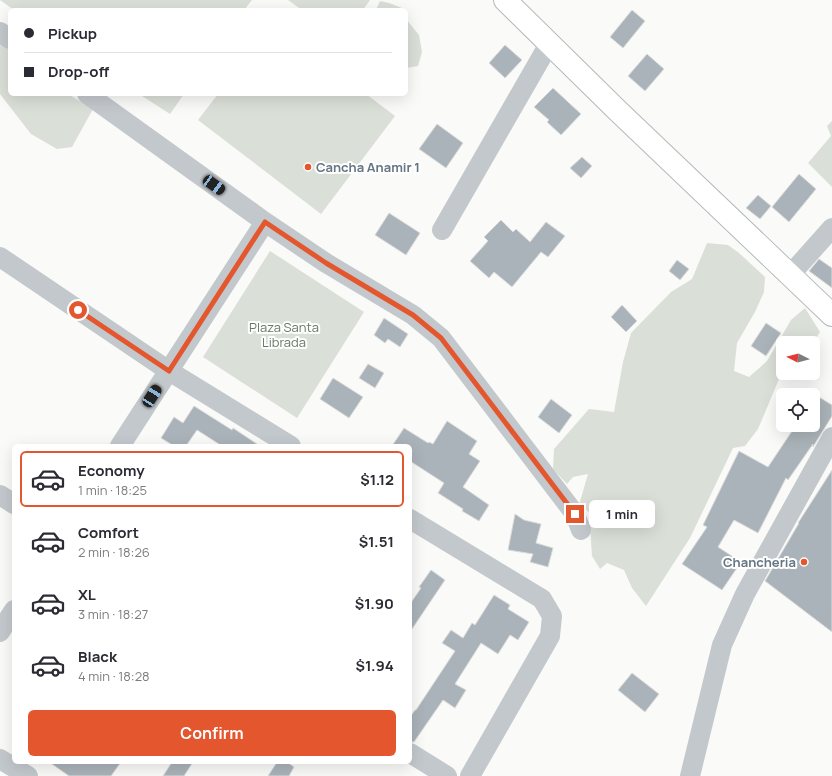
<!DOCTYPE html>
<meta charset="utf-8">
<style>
:root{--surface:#fff;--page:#f7f7f7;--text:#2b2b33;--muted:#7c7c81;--line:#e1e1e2;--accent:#e4572e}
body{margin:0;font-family:Manrope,sans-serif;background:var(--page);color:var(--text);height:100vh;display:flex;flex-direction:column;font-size:15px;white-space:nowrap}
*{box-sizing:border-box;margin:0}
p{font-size:13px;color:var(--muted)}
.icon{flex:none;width:22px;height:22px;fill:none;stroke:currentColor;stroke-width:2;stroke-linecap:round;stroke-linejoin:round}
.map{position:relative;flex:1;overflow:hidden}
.side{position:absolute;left:12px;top:444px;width:400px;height:320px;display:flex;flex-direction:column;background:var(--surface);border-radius:6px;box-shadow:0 4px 16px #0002}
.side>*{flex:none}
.hud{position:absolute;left:8px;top:8px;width:400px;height:88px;border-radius:6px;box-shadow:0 4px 16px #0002;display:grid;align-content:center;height:88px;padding:0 16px;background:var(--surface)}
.needle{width:26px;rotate:276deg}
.tools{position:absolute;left:776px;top:336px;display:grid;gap:8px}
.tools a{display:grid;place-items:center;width:44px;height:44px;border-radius:6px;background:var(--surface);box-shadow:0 4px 16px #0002;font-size:20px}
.end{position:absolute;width:18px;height:18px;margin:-9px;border:5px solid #e4572e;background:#fff;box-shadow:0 0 0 2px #fff}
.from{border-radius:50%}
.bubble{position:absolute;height:28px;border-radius:6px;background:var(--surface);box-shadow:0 4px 16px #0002;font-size:13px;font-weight:700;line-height:28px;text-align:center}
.car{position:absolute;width:12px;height:24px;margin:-12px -6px;border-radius:5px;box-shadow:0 0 3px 1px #0007;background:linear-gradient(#222 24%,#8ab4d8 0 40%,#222 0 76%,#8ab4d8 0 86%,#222 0)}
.hud b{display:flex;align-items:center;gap:14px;height:38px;font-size:15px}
.hud b+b{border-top:1px solid var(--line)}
.hud i{width:10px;height:10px;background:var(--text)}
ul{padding:7px 0 0;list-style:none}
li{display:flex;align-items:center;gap:12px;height:56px;margin:0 8px 6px;padding:0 8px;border:2px solid transparent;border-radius:6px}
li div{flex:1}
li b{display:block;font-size:15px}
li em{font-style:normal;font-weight:700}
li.on{border-color:var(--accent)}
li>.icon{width:36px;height:36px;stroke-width:1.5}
.cta{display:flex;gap:8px;margin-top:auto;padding:8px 16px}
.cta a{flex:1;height:46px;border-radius:6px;background:var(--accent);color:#fff;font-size:16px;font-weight:700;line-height:46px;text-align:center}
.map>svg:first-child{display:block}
.green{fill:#dadfd7}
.building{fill:#aab3b9;stroke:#dcdcda}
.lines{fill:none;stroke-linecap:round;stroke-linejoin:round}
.primary-casing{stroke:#b5babe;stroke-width:24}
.street{stroke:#c3c8cc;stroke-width:20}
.primary{stroke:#fff;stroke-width:22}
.route{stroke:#e4572e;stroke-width:5}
.poi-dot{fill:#e4572e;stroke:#fff;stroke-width:1.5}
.labels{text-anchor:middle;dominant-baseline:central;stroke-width:4;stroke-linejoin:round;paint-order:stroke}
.poi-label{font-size:13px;font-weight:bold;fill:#657683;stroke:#fff;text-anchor:start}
.park-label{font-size:13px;fill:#687a64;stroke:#fff}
</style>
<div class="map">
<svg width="832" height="776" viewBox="0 0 832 776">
<rect width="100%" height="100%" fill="#fafaf8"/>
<path class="green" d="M0 0H252L244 10H14Z
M288 0H370L363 10H302Z
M380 1 389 3 402 8 403 10H376Z
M406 19 419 35 422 52 418 66 406 68Z
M0 39 10 44V94H68L93 109 72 147 57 149 31 134 0 94Z
M139 94H184L170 114Z
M218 94H366L395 116 321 214 198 120Z
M832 121V187L808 163 831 136 827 126Z
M707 243 728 245 739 253 765 277 764 292 755 312 737 343 734 371 749 377 767 361 791 320 805 308 820 332 813 343H783V373H786L779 379 758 429 745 446 733 448 690 538 646 606 632 588 624 570 607 563 600 569 592 556 589 512 579 505 588 474 573 477 567 484 553 469 554 449 589 409 614 412 623 362 631 333 671 292 692 279Z
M270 251 364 312 297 418 203 357Z"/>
<path class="building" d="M632 10 645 21 623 48 610 37Z
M505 45 522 60 505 78 489 63Z
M647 54 664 69 645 91 628 76Z
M553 88 581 114 561 135 547 122 549 120 534 107Z
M437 124 463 143 446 168 419 149Z
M582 157 592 166 581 178 570 168Z
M799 174 816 189 789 222 772 207Z
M758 195 771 206 760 219 746 208Z
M389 213 420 233 406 255 375 235Z
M501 220 513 232 516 229 530 242 546 222 565 236 548 257 541 252 512 287 494 272 489 278 470 261 488 241 484 237Z
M819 259 832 268V288L809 271Z
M677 260 689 269 680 280 669 271Z
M622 305 637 321 626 332 611 317Z
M384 318 408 334 400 347 388 339 385 343 374 335Z
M766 323 781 333 766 356 751 346Z
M368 364 384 373 375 388 359 378Z
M333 378 363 397 349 418 320 399Z
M819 397 832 405V416L813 447V444L788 480 786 478 758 533 734 520 718 547 741 562 722 590 682 564 707 527 703 525 739 451 768 467 796 425H813V406Z
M551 399 572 415 559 433 538 417Z
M194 406 232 430 233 428 260 446H222L197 430 186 446H174L161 438 174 417 183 423Z
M447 421 477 441 469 454 480 461 463 487 489 505 479 521 462 511 463 509 438 493 444 483 410 461V446H392L404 428 428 443 429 442 433 444Z
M832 470V632L765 581 799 523H798Z
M515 514 524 520 541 524 536 543 553 548 548 567 530 562 533 554 508 550Z
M431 570 445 580 410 632V604L421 588 419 587Z
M494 595 510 605 508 609 529 622 518 640 510 635 498 654 481 643 455 684 466 690 455 708 443 700 414 742H410V717L415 710H416L455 651 442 643 451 630 463 638 472 623 475 625Z
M632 673 659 694 645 712 618 690Z
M49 762H121L111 776H69Z
M172 762H193L184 776H163Z
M277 762H287L294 767 289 776H268Z"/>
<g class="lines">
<g class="primary-casing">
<path id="primary" d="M505 0 618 111 832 315"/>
</g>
<path class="street" d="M0 32 10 39
M87 94 265 222 326 263 413 315 441 338 575 514 581 530
M442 230 549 44
M0 257 169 371 291 446
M790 275 832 228
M120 446 265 222
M0 495 14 504
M410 519 542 599 552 616 550 636 470 776
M0 632 14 610
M410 753 447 776
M0 759 28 776
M690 776 722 645 745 594 832 437"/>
<use href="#primary" class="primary"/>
</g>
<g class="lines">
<path class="route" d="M78 310 169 371 265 222 326 263 413 315 441 338 575 514"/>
</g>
<g class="poi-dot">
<circle cx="308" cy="167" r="4"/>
<circle cx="804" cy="562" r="4"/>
</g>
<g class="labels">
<g class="poi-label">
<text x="316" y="167">Cancha Anamir 1</text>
<text x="796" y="562" text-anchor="end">Chancheria</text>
</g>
<g class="park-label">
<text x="284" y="327">Plaza Santa<tspan x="284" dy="15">Librada</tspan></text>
</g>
</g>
</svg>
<div class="tools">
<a><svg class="needle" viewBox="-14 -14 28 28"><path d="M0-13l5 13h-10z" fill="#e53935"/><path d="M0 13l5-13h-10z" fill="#7c7c81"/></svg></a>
<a><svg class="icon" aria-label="locate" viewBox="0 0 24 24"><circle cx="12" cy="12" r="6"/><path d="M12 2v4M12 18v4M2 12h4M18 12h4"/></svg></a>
</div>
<i class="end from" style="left:78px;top:310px"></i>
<i class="end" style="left:575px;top:514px"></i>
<div class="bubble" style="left:589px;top:500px;width:66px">1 min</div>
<i class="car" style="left:214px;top:185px;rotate:126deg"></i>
<i class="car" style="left:152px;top:396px;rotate:33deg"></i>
<div class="hud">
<b><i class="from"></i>Pickup</b>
<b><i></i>Drop-off</b>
</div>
<section class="side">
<ul>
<li class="on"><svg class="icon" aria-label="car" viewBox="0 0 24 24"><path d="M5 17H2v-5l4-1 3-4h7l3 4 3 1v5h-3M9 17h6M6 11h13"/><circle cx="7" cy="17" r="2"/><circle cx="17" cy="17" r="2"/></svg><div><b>Economy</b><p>1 min · 18:25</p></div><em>$1.12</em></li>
<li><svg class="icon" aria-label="car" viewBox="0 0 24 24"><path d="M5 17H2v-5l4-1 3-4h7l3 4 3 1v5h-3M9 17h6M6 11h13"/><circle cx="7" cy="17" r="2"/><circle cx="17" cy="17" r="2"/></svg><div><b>Comfort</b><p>2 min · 18:26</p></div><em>$1.51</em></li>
<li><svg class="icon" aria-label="car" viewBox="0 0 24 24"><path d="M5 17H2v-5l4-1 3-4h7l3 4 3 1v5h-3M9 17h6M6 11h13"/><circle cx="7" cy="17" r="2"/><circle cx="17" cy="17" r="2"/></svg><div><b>XL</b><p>3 min · 18:27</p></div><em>$1.90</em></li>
<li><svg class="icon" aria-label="car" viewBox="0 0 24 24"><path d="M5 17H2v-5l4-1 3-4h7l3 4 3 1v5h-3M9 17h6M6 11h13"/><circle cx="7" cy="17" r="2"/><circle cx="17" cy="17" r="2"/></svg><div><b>Black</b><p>4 min · 18:28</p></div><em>$1.94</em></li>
</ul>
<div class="cta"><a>Confirm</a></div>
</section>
</div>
